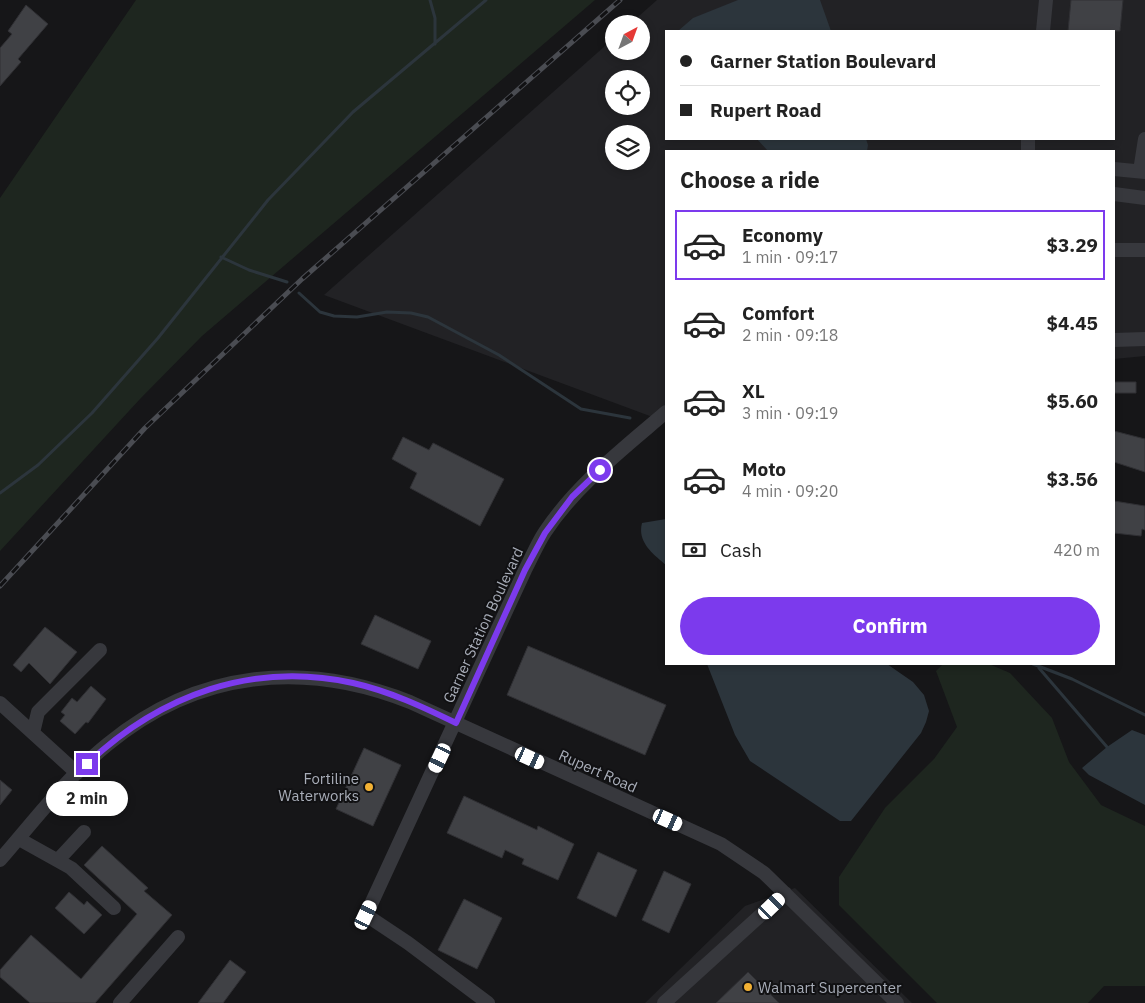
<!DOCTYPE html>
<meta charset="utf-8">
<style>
:root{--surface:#fff;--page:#f2f2f2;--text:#222;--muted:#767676;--line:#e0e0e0;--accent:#7c3aed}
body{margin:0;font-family:"IBM Plex Sans",sans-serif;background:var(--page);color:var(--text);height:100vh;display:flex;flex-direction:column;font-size:19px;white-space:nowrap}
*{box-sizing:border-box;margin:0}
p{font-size:16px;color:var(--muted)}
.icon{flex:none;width:28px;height:28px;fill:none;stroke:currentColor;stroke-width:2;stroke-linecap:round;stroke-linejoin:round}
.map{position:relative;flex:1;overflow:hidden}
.drawer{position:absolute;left:665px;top:150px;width:450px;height:515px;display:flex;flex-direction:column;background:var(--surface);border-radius:0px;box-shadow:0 2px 8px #0003}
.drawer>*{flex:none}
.hud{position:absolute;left:665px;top:30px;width:450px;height:110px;border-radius:0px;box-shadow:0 2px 8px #0003;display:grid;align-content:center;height:110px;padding:0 15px;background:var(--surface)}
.needle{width:32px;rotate:41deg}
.tools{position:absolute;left:605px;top:15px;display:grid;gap:10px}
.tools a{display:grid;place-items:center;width:45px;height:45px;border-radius:50%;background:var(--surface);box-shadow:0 2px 8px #0003;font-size:25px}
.end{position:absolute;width:22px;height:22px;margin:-11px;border:6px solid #7c3aed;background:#fff;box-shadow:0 0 0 2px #fff}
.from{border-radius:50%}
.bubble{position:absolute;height:35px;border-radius:18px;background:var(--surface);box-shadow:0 2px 8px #0003;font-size:16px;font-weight:800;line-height:35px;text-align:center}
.car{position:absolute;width:15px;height:30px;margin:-15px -8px;border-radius:6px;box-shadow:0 0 4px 1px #0007;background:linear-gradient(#fff 24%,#345 0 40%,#fff 0 76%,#345 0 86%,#fff 0)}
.hud b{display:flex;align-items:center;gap:18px;height:48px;font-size:19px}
.hud b+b{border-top:1px solid var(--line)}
.hud i{width:12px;height:12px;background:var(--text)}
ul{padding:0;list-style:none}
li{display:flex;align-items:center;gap:15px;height:70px;margin:0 10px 8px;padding:0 5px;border:2px solid transparent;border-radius:0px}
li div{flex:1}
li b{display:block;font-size:19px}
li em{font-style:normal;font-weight:800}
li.on{border-color:var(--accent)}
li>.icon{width:45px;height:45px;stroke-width:1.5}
h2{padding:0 15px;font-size:22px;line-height:60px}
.pay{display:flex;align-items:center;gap:12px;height:55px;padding:0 15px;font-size:19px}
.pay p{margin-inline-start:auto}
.primary-button{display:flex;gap:10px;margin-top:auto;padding:10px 15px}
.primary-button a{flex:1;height:58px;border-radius:30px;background:var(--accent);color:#fff;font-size:20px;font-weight:800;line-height:58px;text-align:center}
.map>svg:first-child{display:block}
.built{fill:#222225;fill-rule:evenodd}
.green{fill:#1e261f}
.water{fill:#2c353c}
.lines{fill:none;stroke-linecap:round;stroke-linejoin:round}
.stream{stroke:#2c353c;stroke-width:3}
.building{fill:#404145;stroke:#303034}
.minor{stroke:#37383d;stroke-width:14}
.rail-casing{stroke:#4a4c52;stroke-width:5}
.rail{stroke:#111113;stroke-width:3;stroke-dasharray:9;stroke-linecap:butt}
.route{stroke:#7c3aed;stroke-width:6}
.poi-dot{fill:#f2b134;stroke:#111113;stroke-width:2}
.labels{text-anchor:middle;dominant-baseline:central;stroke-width:4;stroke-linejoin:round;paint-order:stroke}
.street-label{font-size:15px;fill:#a8adb8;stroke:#111113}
.poi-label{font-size:15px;fill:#a8adb8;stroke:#111113;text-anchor:end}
</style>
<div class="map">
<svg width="1145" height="1003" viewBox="0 0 1145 1003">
<rect width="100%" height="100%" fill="#161618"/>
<path class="built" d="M657 0H1145V356L1114 359V151H666V422L324 295 614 38V51H641V24H630ZM666 31H1114V139H666ZM614 79H641V106H614ZM614 134H641V161H614Z
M795 888 912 1003H645L745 906Z"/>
<path class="green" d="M136 0H595L202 336 140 399 0 551V198Z
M943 664H989L1010 673 1052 718 1069 762 1101 805 1145 826V986H1104L1088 1003H937L839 905V877L885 808 934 759 957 727 936 671Z"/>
<path class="water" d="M738 0H820L831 31H678L693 18Z
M757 139H866L868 145 867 151H768Z
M666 519V565C653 554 637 542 642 523Z
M707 664H887L913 682 924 695 929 711 926 722 921 733 851 821H840L750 761 735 735Z
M1132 730 1145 735V805L1089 775 1082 768 1107 747Z"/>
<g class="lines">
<path class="stream" d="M430 0 435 18V44
M221 257 249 270 287 282
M299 293 320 312 334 316 357 317 387 312 411 313 428 317 499 355 581 409 630 418
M0 493 38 465 92 413 158 338 268 200 353 112 486 0
M1033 664 1072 679 1145 715
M1039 668 1107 747"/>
</g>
<path class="building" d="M1071 0H1123L1120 31H1068Z
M26 5 48 24 18 59 21 62 0 86V48L12 34 8 31Z
M1114 382H1136V393H1114Z
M1114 431 1145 439V472L1114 462Z
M403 437 429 450 433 443 504 479 480 526 410 488 417 473 392 459Z
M1114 501 1145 506V530L1142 529 1141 536 1114 533Z
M375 615 431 641 418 669 361 644Z
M45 627 77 652 50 684 29 663 21 672 13 665Z
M528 646 666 705 645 755 507 695Z
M91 686 106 699 88 723 86 722 75 734 60 721 65 715 61 712 72 698 77 702Z
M364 748 401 765 373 826 336 809Z
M0 780 12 790 0 805Z
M464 796 537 830 538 826 574 844 558 880 522 864 524 859 505 850 502 858 447 833Z
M102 846 148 888 144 891 172 915 95 1003H30L0 977V970L31 935 81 979 137 914 84 865Z
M598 852 637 870 616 917 577 898Z
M664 871 691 884 669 933 642 920Z
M69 892 84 905 87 901 102 915 84 934 55 908Z
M464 899 502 918 477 969 438 950Z
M230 960 246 972 223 1003H198Z
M748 972 779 1003H716Z"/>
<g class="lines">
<path class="minor" d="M1043 31 1046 0
M1028 151V139
M1114 169 1145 172
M1140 171 1145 139
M1114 194 1145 198
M1114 250H1145
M1114 340 1145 339
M0 703 77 773
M33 733 38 712 100 650
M19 839 71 868 114 908
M0 860C34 821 67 777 108 744 198 670 304 660 410 702L721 844 764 873 897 1003
M58 860 84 832
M120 1003 178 937
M488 1003 408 943 366 915 525 570C532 557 537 544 545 532 576 485 624 448 666 412
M664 1003 785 893"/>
<g class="rail-casing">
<path id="rail" d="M0 586 145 428 302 279 620 0"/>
</g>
<use href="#rail" class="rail"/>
</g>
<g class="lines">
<path class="route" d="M87 764C160 695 252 661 353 683 389 691 423 707 456 723L525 570 545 533 572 497 600 470"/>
</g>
<g class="poi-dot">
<circle cx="369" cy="787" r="5"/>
<circle cx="748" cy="987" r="5"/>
</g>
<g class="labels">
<g class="street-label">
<text transform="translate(483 625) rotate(-65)">Garner Station Boulevard</text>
<text transform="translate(598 771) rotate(24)">Rupert Road</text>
</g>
<g class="poi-label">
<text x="359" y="778">Fortiline<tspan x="359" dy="17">Waterworks</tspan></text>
<text x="758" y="987" text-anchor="start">Walmart Supercenter</text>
</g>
</g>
</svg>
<div class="tools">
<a><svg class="needle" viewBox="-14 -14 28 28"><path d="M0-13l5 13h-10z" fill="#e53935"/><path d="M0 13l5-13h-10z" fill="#767676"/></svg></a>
<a><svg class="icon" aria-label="locate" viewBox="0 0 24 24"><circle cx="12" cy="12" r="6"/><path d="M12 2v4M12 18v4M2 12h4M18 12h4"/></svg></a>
<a><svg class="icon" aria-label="layers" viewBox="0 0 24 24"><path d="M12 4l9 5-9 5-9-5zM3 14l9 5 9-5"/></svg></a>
</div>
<i class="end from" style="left:600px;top:470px"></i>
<i class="end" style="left:87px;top:764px"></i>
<div class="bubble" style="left:46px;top:781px;width:82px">2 min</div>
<i class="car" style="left:440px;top:758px;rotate:205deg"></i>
<i class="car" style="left:530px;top:758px;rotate:115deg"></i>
<i class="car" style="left:668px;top:820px;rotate:114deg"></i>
<i class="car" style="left:772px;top:906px;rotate:46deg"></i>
<i class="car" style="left:366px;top:915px;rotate:25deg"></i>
<div class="hud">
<b><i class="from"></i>Garner Station Boulevard</b>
<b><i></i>Rupert Road</b>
</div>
<section class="drawer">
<h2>Choose a ride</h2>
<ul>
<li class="on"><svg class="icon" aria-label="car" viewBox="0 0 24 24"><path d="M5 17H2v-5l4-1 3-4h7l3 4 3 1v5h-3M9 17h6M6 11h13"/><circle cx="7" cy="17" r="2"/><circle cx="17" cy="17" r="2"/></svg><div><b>Economy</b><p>1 min · 09:17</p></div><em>$3.29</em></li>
<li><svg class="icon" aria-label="car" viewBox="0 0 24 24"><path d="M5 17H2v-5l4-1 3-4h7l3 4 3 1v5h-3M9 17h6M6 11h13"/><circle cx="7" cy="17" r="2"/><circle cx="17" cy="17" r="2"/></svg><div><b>Comfort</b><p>2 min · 09:18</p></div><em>$4.45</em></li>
<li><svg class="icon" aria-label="car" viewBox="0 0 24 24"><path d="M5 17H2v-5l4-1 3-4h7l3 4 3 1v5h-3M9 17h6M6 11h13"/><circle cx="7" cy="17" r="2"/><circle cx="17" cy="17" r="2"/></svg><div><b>XL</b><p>3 min · 09:19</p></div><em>$5.60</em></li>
<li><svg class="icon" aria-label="car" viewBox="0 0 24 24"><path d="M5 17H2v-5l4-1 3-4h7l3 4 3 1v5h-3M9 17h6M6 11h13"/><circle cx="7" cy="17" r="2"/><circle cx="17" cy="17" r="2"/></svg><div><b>Moto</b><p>4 min · 09:20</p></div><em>$3.56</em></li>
</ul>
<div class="pay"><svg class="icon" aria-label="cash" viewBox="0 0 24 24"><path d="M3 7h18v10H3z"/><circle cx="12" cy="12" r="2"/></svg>Cash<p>420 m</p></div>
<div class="primary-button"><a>Confirm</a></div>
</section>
</div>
